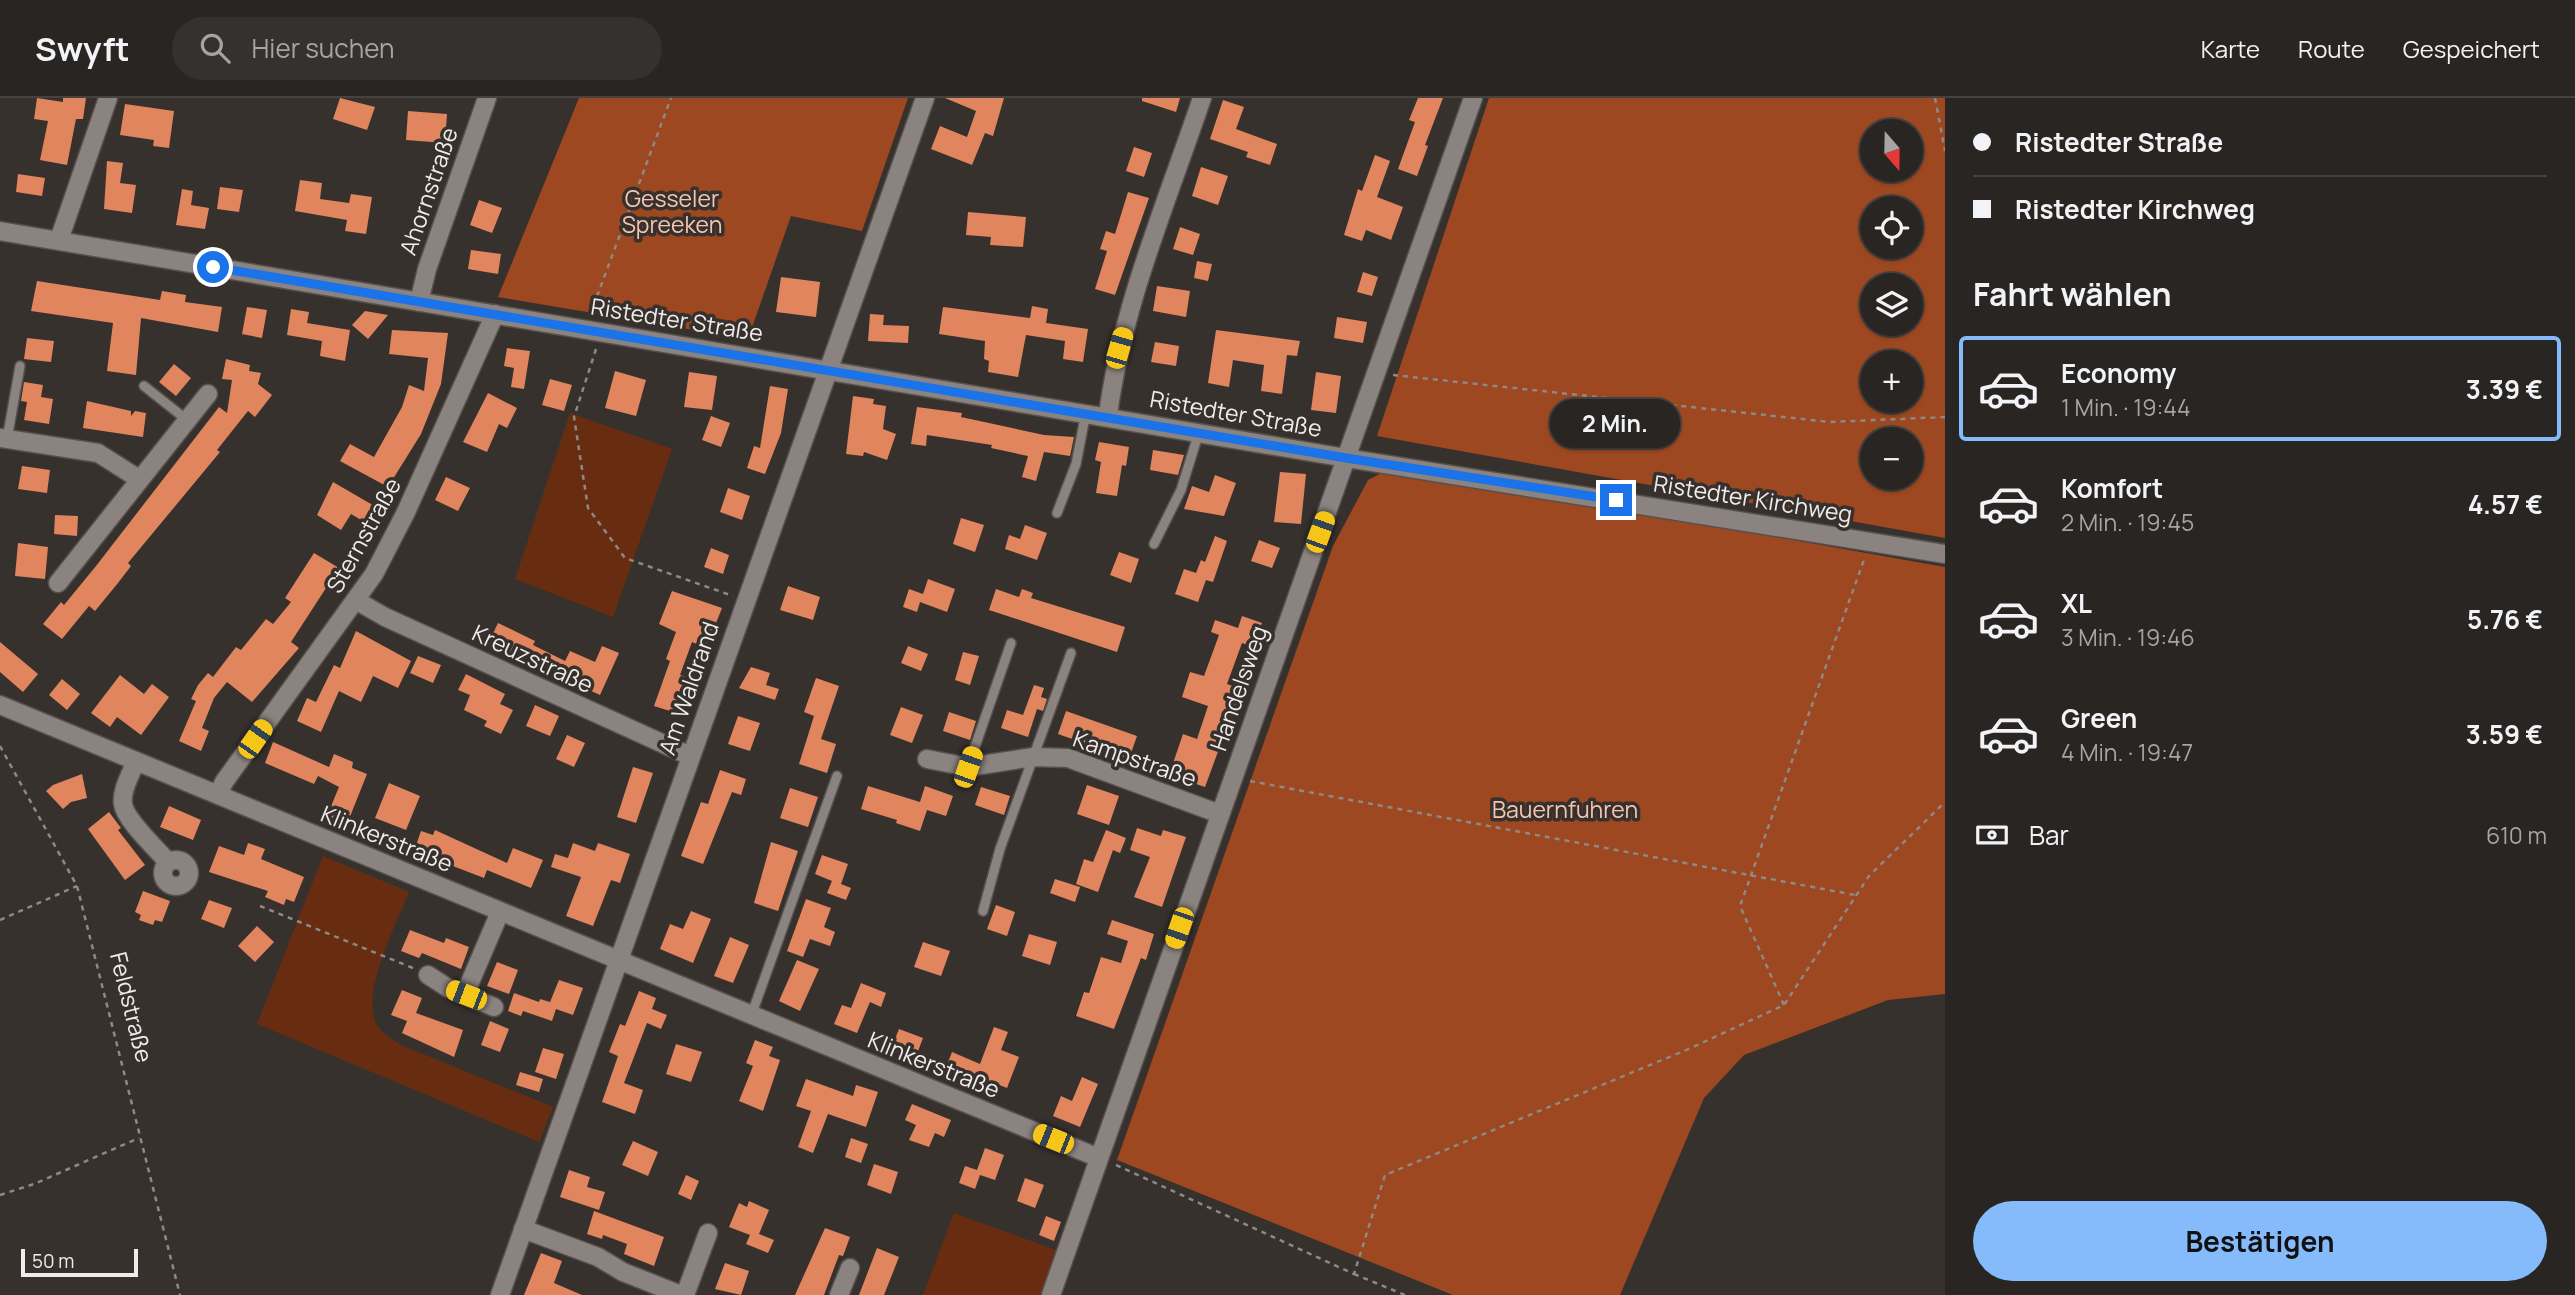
<!DOCTYPE html>
<html lang="de">
<meta charset="utf-8">
<style>
:root{--surface:#292522;--page:#35312f;--text:#f1f3f6;--muted:#a5a5a5;--line:#454240;--accent:#86bbfb}
body{margin:0;font-family:Manrope,sans-serif;background:var(--page);color:var(--text);height:100vh;display:flex;flex-direction:column;font-size:26px;white-space:nowrap}
*{box-sizing:border-box;margin:0}
p{font-size:23px;color:var(--muted)}
.icon{flex:none;width:38px;height:38px;fill:none;stroke:currentColor;stroke-width:2;stroke-linecap:round;stroke-linejoin:round}
.map{position:relative;flex:1;overflow:hidden}
.drawer{display:flex;flex-direction:column;background:var(--surface);width:630px}
.drawer>*{flex:none}
.guide{display:grid;align-content:center;height:154px;padding:0 28px;background:var(--surface)}
.needle{width:46px;rotate:160deg}
.buttons{position:absolute;left:1860px;top:21px;display:grid;gap:14px}
.buttons a{display:grid;place-items:center;width:63px;height:63px;border-radius:50%;background:var(--surface);box-shadow:0 2px 5px #0004,0 0 0 2px var(--line);font-size:35px}
.scale{position:absolute;left:21px;bottom:18px;width:117px;box-sizing:border-box;padding-left:7px;border:4px solid #f1eceb;border-top:0;font-size:19px;line-height:24px;white-space:nowrap;color:#f1eceb;-webkit-text-stroke:5px #37312e;paint-order:stroke}
.end{position:absolute;width:32px;height:32px;margin:-16px;border:9px solid #1a73e8;background:#fff;box-shadow:0 0 0 4px #fff}
.from{border-radius:50%}
.bubble{position:absolute;height:49px;border-radius:24px;background:var(--surface);box-shadow:0 2px 5px #0004,0 0 0 2px var(--line);font-size:23px;font-weight:700;line-height:49px;text-align:center}
.car{position:absolute;width:21px;height:42px;margin:-21px -10px;border-radius:9px;box-shadow:0 0 5px 2px #0007;background:linear-gradient(#f5c518 24%,#345 0 40%,#f5c518 0 76%,#345 0 86%,#f5c518 0)}
.guide b{display:flex;align-items:center;gap:24px;height:66px;font-size:26px}
.guide b+b{border-top:2px solid var(--line)}
.guide i{width:18px;height:18px;background:var(--text)}
ul{padding:0;list-style:none}
li{display:flex;align-items:center;gap:21px;height:105px;margin:0 14px 10px;padding:0 14px;border:4px solid transparent;border-radius:7px}
li div{flex:1}
li b{display:block;font-size:26px}
li em{font-style:normal;font-weight:700}
li.selected{border-color:var(--accent)}
li>.icon{width:63px;height:63px;stroke-width:1.5}
h2{padding:0 28px;font-size:32px;line-height:84px}
.pay{display:flex;align-items:center;gap:18px;height:77px;padding:0 28px;font-size:26px}
.pay p{margin-inline-start:auto}
.cta{display:flex;gap:14px;margin-top:auto;padding:14px 28px}
.cta a{flex:1;height:80px;border-radius:42px;background:var(--accent);color:#111;font-size:28px;font-weight:700;line-height:80px;text-align:center}
header{display:flex;align-items:center;gap:42px;box-sizing:border-box;height:98px;padding:0 35px;background:var(--surface);border-bottom:2px solid var(--line)}
header strong{font-size:33px}
nav{display:flex;gap:38px;margin-inline-start:auto;font-size:24px}
.search{width:490px;height:63px;background:var(--page);display:flex;align-items:center;gap:18px;box-sizing:border-box;padding:0 24px;border-radius:38px;color:var(--muted);font-size:26px}
main{display:flex;flex:1;min-height:0}
.map>svg:first-child{display:block}
.green{fill:#682d11}
.forest{fill:#9d4820;fill-rule:evenodd}
.building{fill:#e0855d}
.lines{fill:none;stroke-linecap:round;stroke-linejoin:round}
.service-casing{stroke:#56504d;stroke-width:12}
.minor-casing{stroke:#56504d;stroke-width:21}
.path{stroke:#8e8987;stroke-width:2.5;stroke-dasharray:5 5;stroke-linecap:butt}
.service{stroke:#8a8380;stroke-width:9}
.minor{stroke:#8a8380;stroke-width:18}
.route{stroke:#1a73e8;stroke-width:9}
.labels{text-anchor:middle;dominant-baseline:central;stroke-width:7;stroke-linejoin:round;paint-order:stroke}
.street-label{font-size:23px;fill:#f1eceb;stroke:#37312e}
.park-label{font-size:23px;fill:#f6c5b1;stroke:#37312e}
</style>
<header>
<strong>Swyft</strong>
<div class="search"><svg class="icon" aria-label="search" viewBox="0 0 24 24"><circle cx="10" cy="10" r="6"/><path d="M15 15l6 6"/></svg>Hier suchen</div>
<nav><a>Karte</a><a>Route</a><a>Gespeichert</a></nav>
</header>
<main>
<div class="map">
<svg width="1945" height="1197" viewBox="0 0 1945 1197">
<rect width="100%" height="100%" fill="#37312e"/>
<path class="green" d="M570 315 672 351 613 519 515 481Z
M323 758 409 794C396 827 365 885 374 920 378 934 390 940 401 947L553 1009 539 1044 257 926Z
M954 1115 1056 1152 1041 1197H923Z"/>
<path class="forest" d="M579 0H908L862 133 791 118 748 241 498 199Z
M1489 0H1945V440L1377 338ZM1872 33H1911V72H1872ZM1872 110H1911V149H1872ZM1911 187V226H1872V187ZM1872 264H1911V303H1872ZM1872 341H1911V380H1872Z
M1391 370 1945 469V896L1888 902 1744 957 1704 1000 1620 1197H1453L1117 1062 1333 448 1368 382Z"/>
<path class="building" d="M37 0 63 4V0H86L83 21H76L67 67 40 62 48 23 34 21Z
M340 0 375 9 367 32 333 21Z
M945 0H1004L993 38 985 35 972 67 931 51 940 28 967 39 976 13Z
M1142 0H1180L1176 14 1142 3Z
M1418 0H1443L1425 47 1428 48 1417 78 1398 71 1415 24 1409 22Z
M1223 2 1244 9 1236 31 1277 46 1270 67 1246 59 1248 54 1210 41Z
M125 6 174 13 169 50 153 48 154 42 120 37Z
M408 13 447 16 445 45 406 42Z
M1134 49 1152 55 1144 79 1126 73Z
M1375 57 1390 63 1377 99 1403 109 1391 142 1366 132 1362 143 1344 137 1358 91 1362 93Z
M107 63 123 65 120 85 136 87 132 115 104 111Z
M1201 69 1228 78 1218 107 1192 98Z
M18 76 45 80 42 98 16 94Z
M300 82 322 85 320 101 349 105 351 96 372 99 366 136 345 133 347 122 295 113Z
M220 89 243 92 239 114 217 111Z
M182 91 193 93 191 107 209 110 205 131 176 127Z
M1128 94 1149 100 1115 197 1095 191 1107 153 1100 151 1106 133 1115 136Z
M479 102 502 110 492 135 470 127Z
M968 114 1026 119 1023 149 990 147 991 139 966 137Z
M1180 129 1200 136 1193 157 1173 151Z
M471 152 501 156 498 176 468 171Z
M1197 163 1212 166 1208 183 1194 180Z
M1363 174 1378 179 1372 198 1357 194Z
M781 179 820 184 816 219 776 214Z
M37 183 160 202 162 193 186 197 185 204 222 209 218 234 141 220 136 277 107 273 113 225 31 213Z
M1157 188 1190 193 1186 219 1153 213Z
M1032 208 1048 211 1046 225 1088 231 1083 264 1063 261 1065 243 1026 237 1018 279 988 274 989 263 984 261 985 243 939 236 943 209 1030 220Z
M247 209 267 212 262 240 242 236Z
M291 211 309 214 307 225 350 232 345 263 320 258 322 243 287 237Z
M365 213 388 217 368 241 352 227Z
M870 216 884 217 883 227 909 228 908 245 868 243Z
M1337 219 1367 224 1363 245 1334 240Z
M392 232 448 235 441 286 421 336 388 389 340 363 350 346 374 359 402 309 409 287 424 293 428 260 389 256Z
M1216 232 1300 243 1297 258 1287 257 1282 296 1261 293 1264 267 1233 262 1229 289 1208 285Z
M27 240 54 243 51 264 24 261Z
M1155 244 1179 248 1176 268 1151 264Z
M507 250 530 253 524 291 511 289 514 270 504 268Z
M226 261 250 267 249 273 261 275 258 286 272 297 255 319 248 313 217 352 220 354 128 465 131 468 118 485 95 513 89 508 62 541 43 526 61 504 64 507 96 468 219 309 227 315 232 282 222 281Z
M174 266 191 280 176 298 159 284Z
M615 273 646 282 636 318 605 310Z
M689 274 717 278 712 312 684 309Z
M1316 274 1341 278 1336 315 1311 312Z
M550 281 572 287 564 313 542 307Z
M24 284 43 287 41 299 53 301 49 326 24 322 27 304 21 303Z
M770 288 788 291 781 335 765 376 747 370 754 348 760 350Z
M488 295 517 310 507 330 499 326 487 354 463 344Z
M853 298 874 301 873 306 886 308 883 331 896 336 887 362 864 354 863 358 846 356Z
M87 303 131 313V318L135 313 146 315 143 339 83 330Z
M917 309 962 315 961 319 1044 337 1074 339 1070 358 1044 354 1036 383 1022 379 1028 358 991 350 992 347 927 337 926 348 911 346Z
M711 318 730 325 721 349 702 342Z
M1099 344 1129 349 1126 368 1122 367 1117 398 1096 395 1101 364 1095 362Z
M1153 352 1184 357 1178 377 1150 372Z
M22 368 50 372 47 395 18 391Z
M1280 374 1306 376 1301 426 1274 424Z
M1215 377 1236 385 1224 418 1184 411 1192 388 1209 394Z
M446 379 470 390 458 413 435 402Z
M333 384 383 413 373 429 351 416 341 432 317 417Z
M728 390 750 398 742 422 720 414Z
M55 417 78 418 77 438 54 436Z
M961 420 984 427 975 454 953 446Z
M1025 427 1047 435 1037 462 1005 451 1009 437 1020 441Z
M1215 438 1227 443 1213 484 1206 482 1198 504 1175 496 1184 471 1196 475 1201 462 1205 464Z
M1259 442 1280 450 1272 470 1251 463Z
M18 445 48 449 45 481 15 478Z
M711 450 729 457 723 476 704 469Z
M1119 454 1139 461 1131 485 1110 477Z
M314 455 339 470 291 544 299 550 252 604 227 584 214 600 202 630 209 633 201 653 179 643 196 603 191 601 198 587 208 575 213 579 236 549 241 552 266 521 273 526 291 504 285 500Z
M928 481 955 491 947 514 920 504 917 514 903 509 909 491 923 496 922 499Z
M788 488 820 499 813 522 780 512Z
M996 491 1019 499 1022 491 1033 495 1031 500 1125 529 1117 554 989 512Z
M672 493 722 510 706 550 692 544 680 577 686 579 673 614 654 608 670 563 666 561 676 534 659 526Z
M1242 518 1262 525 1253 549 1242 545 1227 586 1241 591 1205 689 1169 677 1183 636 1197 641 1208 608 1182 599 1190 574 1204 578 1219 537 1211 534 1215 522 1238 530Z
M498 525 535 543 533 547 565 563 570 553 595 564 602 548 619 555 600 597 488 546Z
M356 533 411 563 398 590 373 578 361 604 339 593 321 634 297 623 307 600 316 604 334 567 340 570Z
M0 544 38 576 23 594 0 574Z
M908 548 928 556 921 573 901 565Z
M963 554 979 558 970 587 955 582Z
M418 558 441 567 433 585 410 575Z
M751 569 770 575 766 587 779 591 775 602 739 590Z
M466 576 505 596 500 606 513 612 501 636 484 628 487 623 464 612 470 597 458 592Z
M120 577 144 596 152 586 169 599 141 637 117 619 110 629 91 615Z
M816 580 839 588 821 641 836 646 827 675 799 666 814 618 804 614Z
M62 581 80 596 67 612 49 597Z
M1034 587 1044 590 1041 599 1047 601 1043 613 1037 611 1028 639 1001 630 1007 612 1023 617Z
M535 607 559 618 550 638 526 628Z
M901 609 923 617 912 645 890 637Z
M1066 613 1137 638 1129 661 1058 636Z
M949 614 976 623 970 642 943 633Z
M738 618 760 625 750 653 728 646Z
M567 637 585 645 574 669 556 661Z
M273 644 329 669 334 656 353 664 352 670 367 676 347 726 327 718 339 689 318 678 314 686 265 665Z
M633 669 653 675 636 725 617 719Z
M720 672 746 681 741 697 732 694 703 766 681 758 701 704 708 706Z
M82 676 87 700 71 704 63 711 46 693 53 687Z
M389 685 420 698 406 732 375 720Z
M1087 687 1119 698 1109 727 1077 716Z
M868 688 920 704 925 688 953 698 946 718 927 712 920 733 896 725 897 722 861 711Z
M981 689 1010 698 1004 717 975 707Z
M790 690 818 699 808 729 780 720Z
M169 708 201 722 193 742 160 729Z
M109 714 121 730 118 732 145 767 125 782 88 731Z
M1137 730 1161 738 1163 732 1186 739 1162 809 1134 799 1150 759 1130 752Z
M435 732 507 765 513 750 543 762 531 790 487 772 484 780 414 753 421 733 433 737Z
M1106 732 1126 740 1120 755 1113 752 1098 794 1076 786 1084 761 1093 764Z
M771 744 798 753 778 813 754 805Z
M248 745 265 751 261 761 304 779 294 804 286 801 284 807 265 799 268 793 209 774 219 748 244 757Z
M573 745 595 753 598 745 630 756 620 785 611 782 593 828 566 818 581 779 551 769 555 756 568 760Z
M822 757 848 766 841 786 851 790 846 802 827 795 832 783 815 776Z
M1055 781 1080 789 1075 804 1050 795Z
M143 793 170 803 162 824 155 822 153 827 139 822 141 817 135 814Z
M806 801 831 810 824 829 835 834 830 848 810 841 803 859 787 853Z
M209 802 232 810 224 830 201 821Z
M996 807 1015 814 1007 838 987 831Z
M691 813 711 821 693 865 660 851 670 826 683 831Z
M1112 822 1154 836 1146 862 1141 860 1114 931 1076 918 1084 894 1089 895 1101 859 1121 865 1128 843 1107 836Z
M257 828 274 844 255 864 238 848Z
M410 832 444 845 446 840 469 849 461 871 422 855 419 860 401 853Z
M1029 836 1057 844 1050 867 1022 858Z
M730 839 749 847 733 885 714 878Z
M923 844 950 853 941 878 914 869Z
M797 862 819 871 800 913 779 903Z
M497 864 518 872 509 896 487 888Z
M559 882 583 890 573 917 556 911 552 923 523 913 521 918 508 913 514 895 539 904 540 901 550 904Z
M861 885 886 895 881 909 870 904 857 935 834 926 842 907 851 910Z
M402 892 422 900 416 915 463 932 454 959 402 935 407 923 391 917Z
M639 893 656 900 652 911 667 917 661 931 647 925 624 985 643 992 635 1016 602 1004 618 958 609 954 620 926 625 928Z
M490 923 509 931 500 954 481 947Z
M994 929 1008 934 1001 952 1019 959 1007 990 966 974 963 980 945 972 952 954 980 966Z
M899 931 923 940 915 961 891 951Z
M755 942 773 949 769 958 780 962 763 1013 739 1003 753 968 746 965Z
M676 946 702 954 691 984 666 976Z
M543 950 564 956 556 981 535 974Z
M520 974 543 981 539 994 516 987Z
M1082 979 1098 986 1080 1029 1053 1018 1061 998 1072 1003Z
M806 981 853 998 856 987 878 994 866 1029 828 1016 813 1055 798 1049 811 1013 796 1008Z
M912 1006 951 1022 944 1039 935 1035 929 1049 909 1042 916 1027 905 1022Z
M851 1040 868 1046 861 1065 845 1059Z
M633 1043 658 1054 648 1078 622 1067Z
M985 1050 1004 1057 995 1082 980 1077 975 1091 959 1085 965 1068 977 1072Z
M874 1066 898 1074 891 1096 867 1087Z
M569 1072 590 1079 587 1089 605 1094 599 1112 560 1099Z
M686 1077 699 1083 691 1102 678 1096Z
M1025 1080 1044 1087 1035 1110 1017 1103Z
M749 1103 769 1112 759 1136 774 1142 768 1155 746 1146 750 1137 729 1129 739 1105 747 1109Z
M594 1113 664 1139 654 1168 624 1156 627 1146 603 1137 602 1141 587 1136Z
M1046 1118 1061 1124 1054 1143 1039 1137Z
M825 1130 850 1139 843 1158 839 1157 824 1197H795Z
M877 1150 899 1159 884 1197H859Z
M541 1155 562 1163 554 1185 582 1197H524Z
M725 1165 749 1173 741 1197 715 1191Z"/>
<g class="lines">
<g class="service-casing">
<path id="service" d="M144 288 187 322
M7 341 20 268
M1057 415 1076 366 1086 314
M1154 446 1181 392 1199 334
M968 669 1011 545
M983 813 1000 751 1071 555
M751 918 837 678"/>
</g>
<g class="minor-casing">
<path id="minor" d="M0 133 1346 360 1945 456
M59 142 108 0
M419 204 427 171 487 0
M1108 317C1122 208 1167 104 1202 0
M0 340 98 355 139 381
M58 485 208 296
M357 503 385 519 690 658
M0 607 1099 1060
M927 661 968 669 1033 659 1068 660 1220 716
M136 663C131 676 121 692 123 706 125 722 157 751 168 764
M218 697 224 684 374 476 406 414 495 216
M163 775a13 13 0 1 1 26 0a13 13 0 1 1-26 0Z
M428 877 448 890 494 909
M465 896 500 814
M523 1131 598 1159 623 1174 681 1197
M500 1197 925 0
M685 1197 708 1135
M839 1197 850 1170
M1051 1197 1473 0"/>
</g>
<path class="path" d="M1935 0 1945 53
M590 217 671 0
M596 251 574 319 588 410 625 460 733 498
M1393 277 1830 324 1945 319
M0 648 77 788 180 1197
M1250 683 1855 797
M260 808 413 870
M0 822 77 788
M1784 907 1740 808 1865 459
M1116 1067 1354 1176 1385 1077 1691 950 1784 907 1869 778 1945 704
M0 1097 34 1086 139 1040
M1354 1176 1405 1197"/>
<use href="#service" class="service"/>
<use href="#minor" class="minor"/>
</g>
<g class="lines">
<path class="route" d="M213 169 1346 360 1616 402"/>
</g>
<g class="labels">
<g class="street-label">
<text transform="translate(428 93) rotate(-71)">Ahornstraße</text>
<text transform="translate(677 221) rotate(9)">Ristedter Straße</text>
<text transform="translate(1236 315) rotate(10)">Ristedter Straße</text>
<text transform="translate(1753 400) rotate(9)">Ristedter Kirchweg</text>
<text transform="translate(363 437) rotate(-61)">Sternstraße</text>
<text transform="translate(533 560) rotate(25)">Kreuzstraße</text>
<text transform="translate(688 590) rotate(-71)">Am Waldrand</text>
<text transform="translate(1238 590) rotate(-71)">Handelsweg</text>
<text transform="translate(1135 660) rotate(19)">Kampstraße</text>
<text transform="translate(387 740) rotate(22)">Klinkerstraße</text>
<text transform="translate(132 909) rotate(76)">Feldstraße</text>
<text transform="translate(934 966) rotate(22)">Klinkerstraße</text>
</g>
<g class="park-label">
<text x="672" y="100">Gesseler<tspan x="672" dy="26">Spreeken</tspan></text>
<text x="1565" y="711">Bauernfuhren</text>
</g>
</g>
</svg>
<div class="buttons">
<a><svg class="needle" viewBox="-14 -14 28 28"><path d="M0-13l5 13h-10z" fill="#e53935"/><path d="M0 13l5-13h-10z" fill="#a5a5a5"/></svg></a>
<a><svg class="icon" aria-label="locate" viewBox="0 0 24 24"><circle cx="12" cy="12" r="6"/><path d="M12 2v4M12 18v4M2 12h4M18 12h4"/></svg></a>
<a><svg class="icon" aria-label="layers" viewBox="0 0 24 24"><path d="M12 4l9 5-9 5-9-5zM3 14l9 5 9-5"/></svg></a>
<a>+</a>
<a>−</a>
</div>
<div class="scale">50 m</div>
<i class="end from" style="left:213px;top:169px"></i>
<i class="end" style="left:1616px;top:402px"></i>
<div class="bubble" style="left:1550px;top:301px;width:130px">2 Min.</div>
<i class="car" style="left:1119px;top:250px;rotate:16deg"></i>
<i class="car" style="left:1320px;top:434px;rotate:20deg"></i>
<i class="car" style="left:255px;top:641px;rotate:35deg"></i>
<i class="car" style="left:968px;top:669px;rotate:19deg"></i>
<i class="car" style="left:1179px;top:830px;rotate:199deg"></i>
<i class="car" style="left:466px;top:897px;rotate:291deg"></i>
<i class="car" style="left:1053px;top:1041px;rotate:292deg"></i>
</div>
<section class="drawer">
<div class="guide">
<b><i class="from"></i>Ristedter Straße</b>
<b><i></i>Ristedter Kirchweg</b>
</div>
<h2>Fahrt wählen</h2>
<ul>
<li class="selected"><svg class="icon" aria-label="car" viewBox="0 0 24 24"><path d="M5 17H2v-5l4-1 3-4h7l3 4 3 1v5h-3M9 17h6M6 11h13"/><circle cx="7" cy="17" r="2"/><circle cx="17" cy="17" r="2"/></svg><div><b>Economy</b><p>1 Min. · 19:44</p></div><em>3.39 €</em></li>
<li><svg class="icon" aria-label="car" viewBox="0 0 24 24"><path d="M5 17H2v-5l4-1 3-4h7l3 4 3 1v5h-3M9 17h6M6 11h13"/><circle cx="7" cy="17" r="2"/><circle cx="17" cy="17" r="2"/></svg><div><b>Komfort</b><p>2 Min. · 19:45</p></div><em>4.57 €</em></li>
<li><svg class="icon" aria-label="car" viewBox="0 0 24 24"><path d="M5 17H2v-5l4-1 3-4h7l3 4 3 1v5h-3M9 17h6M6 11h13"/><circle cx="7" cy="17" r="2"/><circle cx="17" cy="17" r="2"/></svg><div><b>XL</b><p>3 Min. · 19:46</p></div><em>5.76 €</em></li>
<li><svg class="icon" aria-label="car" viewBox="0 0 24 24"><path d="M5 17H2v-5l4-1 3-4h7l3 4 3 1v5h-3M9 17h6M6 11h13"/><circle cx="7" cy="17" r="2"/><circle cx="17" cy="17" r="2"/></svg><div><b>Green</b><p>4 Min. · 19:47</p></div><em>3.59 €</em></li>
</ul>
<div class="pay"><svg class="icon" aria-label="cash" viewBox="0 0 24 24"><path d="M3 7h18v10H3z"/><circle cx="12" cy="12" r="2"/></svg>Bar<p>610 m</p></div>
<div class="cta"><a>Bestätigen</a></div>
</section>
</main>
